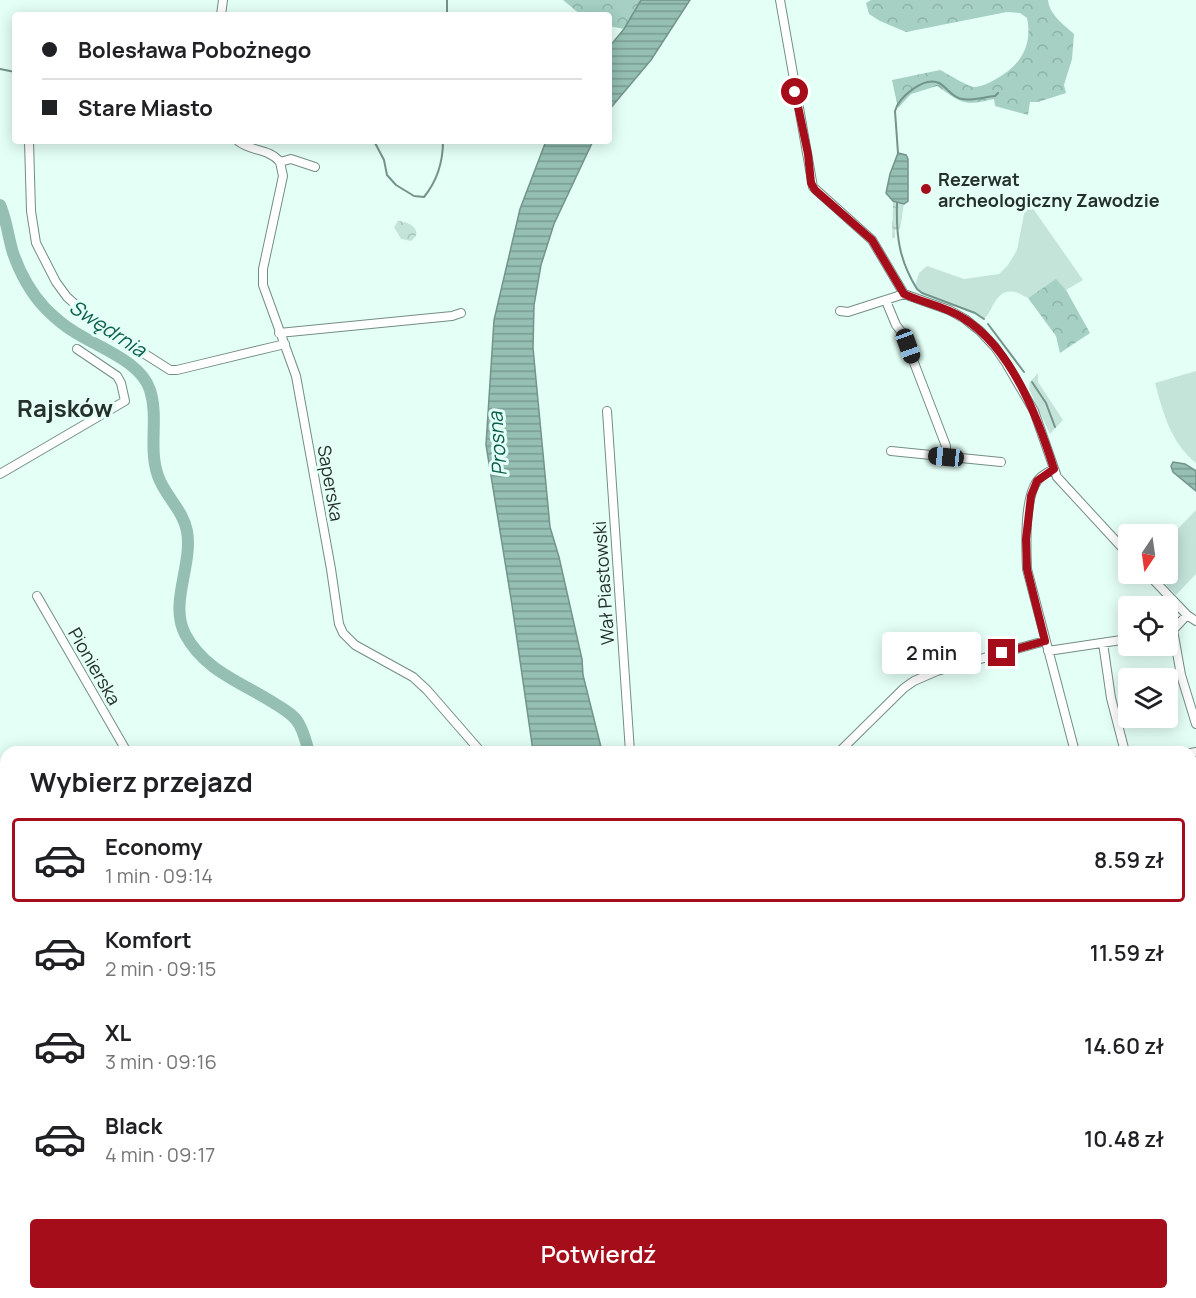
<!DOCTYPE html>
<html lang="pl">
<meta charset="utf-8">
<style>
:root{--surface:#fff;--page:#f2f2f2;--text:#202124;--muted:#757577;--line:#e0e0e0;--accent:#a50d1a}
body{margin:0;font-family:Manrope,sans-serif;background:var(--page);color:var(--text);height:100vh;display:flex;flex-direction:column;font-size:22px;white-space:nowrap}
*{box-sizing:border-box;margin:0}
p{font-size:20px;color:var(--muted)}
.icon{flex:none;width:33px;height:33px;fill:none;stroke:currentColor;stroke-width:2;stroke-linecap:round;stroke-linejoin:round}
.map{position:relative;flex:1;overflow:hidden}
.drawer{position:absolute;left:0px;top:746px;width:1197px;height:554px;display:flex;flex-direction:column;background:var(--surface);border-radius:18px 18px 0 0;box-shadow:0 3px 15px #0003}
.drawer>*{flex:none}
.banner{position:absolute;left:12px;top:12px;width:600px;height:132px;border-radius:6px;box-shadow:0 3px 15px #0003;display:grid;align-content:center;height:132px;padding:0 30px;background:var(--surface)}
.needle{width:39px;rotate:193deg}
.fabs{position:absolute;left:1118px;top:524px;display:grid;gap:12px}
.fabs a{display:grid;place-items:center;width:60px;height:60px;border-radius:6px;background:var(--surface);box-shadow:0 3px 15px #0003;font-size:30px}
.end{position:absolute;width:27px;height:27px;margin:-14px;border:8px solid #a50d1a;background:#fff;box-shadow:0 0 0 3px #fff}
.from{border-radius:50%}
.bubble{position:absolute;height:42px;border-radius:6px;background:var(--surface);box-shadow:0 3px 15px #0003;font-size:20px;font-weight:600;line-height:42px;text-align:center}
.car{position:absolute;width:18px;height:36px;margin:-18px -9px;border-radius:8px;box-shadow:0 0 4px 2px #0007;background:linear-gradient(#222 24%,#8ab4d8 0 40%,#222 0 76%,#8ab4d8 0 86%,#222 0)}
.banner b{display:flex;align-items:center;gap:21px;height:57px;font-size:22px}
.banner b+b{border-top:2px solid var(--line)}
.banner i{width:15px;height:15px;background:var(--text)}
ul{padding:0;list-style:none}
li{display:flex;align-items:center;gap:18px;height:84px;margin:0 12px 9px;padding:0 18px;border:3px solid transparent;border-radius:6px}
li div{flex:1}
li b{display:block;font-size:22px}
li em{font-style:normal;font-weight:600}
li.selected{border-color:var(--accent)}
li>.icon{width:54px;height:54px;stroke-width:1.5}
h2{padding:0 30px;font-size:27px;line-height:72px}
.cta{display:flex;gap:12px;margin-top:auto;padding:12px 30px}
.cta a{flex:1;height:69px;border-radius:6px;background:var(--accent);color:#fff;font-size:24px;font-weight:600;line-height:69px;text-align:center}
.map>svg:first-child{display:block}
.grass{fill:#c4e4da}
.forest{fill:url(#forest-crowns)}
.wetland{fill:url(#wetland-marsh)}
.park{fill:url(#park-crowns)}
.water{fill:url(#water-rules);stroke:#73948a;stroke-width:1.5}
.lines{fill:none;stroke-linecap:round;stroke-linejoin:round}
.stream{stroke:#73948a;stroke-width:2}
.river{stroke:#94bfb2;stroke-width:12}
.minor-casing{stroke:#748d86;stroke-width:10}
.major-casing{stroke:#e5e6e6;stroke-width:12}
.minor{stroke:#fff;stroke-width:8}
.major{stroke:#9adccd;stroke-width:9}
.route{stroke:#a50d1a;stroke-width:8}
.poi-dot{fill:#a50d1a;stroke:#e4fff6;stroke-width:2}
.labels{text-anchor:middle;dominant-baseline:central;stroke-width:6;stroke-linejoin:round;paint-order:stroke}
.poi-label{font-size:18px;font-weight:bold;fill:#252f2c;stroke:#e4fff6;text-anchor:start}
.street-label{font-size:18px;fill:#252f2c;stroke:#e4fff6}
.water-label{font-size:20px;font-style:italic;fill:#0b5f4f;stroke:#e4fff6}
.district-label{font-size:24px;font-weight:bold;fill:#252f2c;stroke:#e4fff6}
</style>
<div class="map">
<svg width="1196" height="1298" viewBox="0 0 1196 1298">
<defs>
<pattern id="forest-crowns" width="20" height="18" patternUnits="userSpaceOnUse" patternTransform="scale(1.5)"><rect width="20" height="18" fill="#a5d0c3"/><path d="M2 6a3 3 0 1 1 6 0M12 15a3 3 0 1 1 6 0" fill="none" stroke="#8eb3a8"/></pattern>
<pattern id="wetland-marsh" width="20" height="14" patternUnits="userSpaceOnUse" patternTransform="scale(1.5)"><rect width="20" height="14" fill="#c4e4da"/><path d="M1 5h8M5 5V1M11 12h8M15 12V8" fill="none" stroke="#a8c4bb"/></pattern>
<pattern id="park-crowns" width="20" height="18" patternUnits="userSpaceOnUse" patternTransform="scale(1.5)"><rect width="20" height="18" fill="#c4e4da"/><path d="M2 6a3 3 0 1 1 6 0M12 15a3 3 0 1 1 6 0" fill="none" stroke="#a8c4bb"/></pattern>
<pattern id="water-rules" width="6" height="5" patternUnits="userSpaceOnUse" patternTransform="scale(1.5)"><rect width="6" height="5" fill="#94bfb2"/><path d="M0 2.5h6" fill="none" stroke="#799c91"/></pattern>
</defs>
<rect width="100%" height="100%" fill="#e4fff6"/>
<path class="grass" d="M1025 197 1083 280 1066 290 1056 280 1028 298C1023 296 1020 293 1015 292 995 288 994 310 984 319L975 313 922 293 915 286 919 273 927 266 964 279 999 274 1008 265 1017 250 1025 209Z
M1196 371V463C1171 443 1163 413 1155 383Z
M1038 373V382L1063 420 1050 434 1029 389 1030 382Z
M1196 510V574L1176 595 1154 573H1167V540Z"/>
<path class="forest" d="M563 0H641L624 29 609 26V15H581Z
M871 0H1048C1049 14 1064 25 1074 34L1072 59 1064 85 1066 93 1038 102H1030L1028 115 995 106 994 99C964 106 963 104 937 86L911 94 898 108 892 80 940 70C948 74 967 86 974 87 981 87 989 83 996 79 1020 66 1033 46 1027 18L1020 13 1007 12 906 32 880 21 869 14 866 3Z
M1056 279 1066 290 1090 333 1060 353 1056 336 1028 298Z"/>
<path class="wetland" d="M893 201 904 204 900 229 895 230V238H892Z"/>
<path class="park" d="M398 221C409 221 425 231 411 241L401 239 394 227Z
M1191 1187 1196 1191V1298H1163L1158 1293H1191Z
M910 1293H1037L1043 1298H910Z"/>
<path class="water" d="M641 0H690L651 60 609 110V47L624 29Z
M546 141H593L554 224 541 265 534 305 533 348 550 527 559 557 582 659 583 675 602 751H533L512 605 486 445 494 320 520 209Z
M898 153 906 155 908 159V201L904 204 893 201 886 193 890 174Z
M1173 462 1185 464 1196 471V491L1173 472 1171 466Z
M1037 1293H1115L1121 1298H1043Z"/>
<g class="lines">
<path class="stream" d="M447 15V0
M0 69 15 72
M374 141 384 160 387 175 396 185 414 196 424 197C437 181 443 161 443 141
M898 153 895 111C899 97 924 76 939 83 947 87 952 98 962 99 972 101 984 97 995 96L998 93
M897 203C896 236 899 260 917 289L922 293 975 313 984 319
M988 324 1024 372
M1032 382 1046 403 1055 427"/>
<path class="river" d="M0 205C7 221 8 237 13 253 20 273 31 293 45 308 53 316 63 325 73 331 97 347 141 361 150 390 159 418 148 448 158 476 165 496 183 510 187 531 193 565 169 603 185 634 205 672 244 683 277 705 285 710 296 716 300 726 304 733 306 743 309 752
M503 1293 513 1298"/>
<g class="minor-casing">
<path id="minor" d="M780 0 813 187 872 240 904 294 949 310 965 319 980 331 995 347 1006 363 1034 411 1057 477 1128 554
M221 15 223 0
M29 141 31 211 36 243 56 282 67 297 96 323 170 370H177L285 344
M238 141C251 152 269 148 280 162L291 159 315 167
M280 162 283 176 263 269V285L296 376 331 569 339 624 343 633 355 645 413 677 427 690 481 752
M886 301 896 325 903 334 946 446V457
M840 311 848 312 904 294
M279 333 452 316 461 313
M607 411 630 752
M891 451 1001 462
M1054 469C1048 472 1042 475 1038 480 1024 497 1026 546 1027 569L1075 752
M0 474 125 401 121 383 117 376 77 349
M1147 573 1187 615 1196 621
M37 596 127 752
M1173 630 1181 675 1196 724
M1167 634 1173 630 1187 615
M1103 643 1111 698 1125 752
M1048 651 1128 639
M839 752 904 688 914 681 937 671 1045 641
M1191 753 1196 752
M0 794 6 804
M1191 830 1196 817
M1191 855 1196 856
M1191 964 1196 973
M1191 1060 1196 1056
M1191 1127 1196 1111
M1191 1183 1196 1187
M121 1293 124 1298
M420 1293 424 1298
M663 1293 667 1298"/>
</g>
<g class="major-casing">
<path id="major" d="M1191 916 1196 914
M427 1298 433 1293"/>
</g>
<use href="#minor" class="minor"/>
<use href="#major" class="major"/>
</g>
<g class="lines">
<path class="route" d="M795 92 808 154 811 183 815 190 872 240 904 294C923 303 945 306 963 318 1012 348 1038 418 1054 469L1037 481 1031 496 1026 539 1027 569 1045 641 1002 653"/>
</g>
<circle class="poi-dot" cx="926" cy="189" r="6"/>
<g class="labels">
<g class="poi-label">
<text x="938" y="179">Rezerwat<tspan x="938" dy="21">archeologiczny Zawodzie</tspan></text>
</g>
<g class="street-label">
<text transform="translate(331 483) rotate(80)">Saperska</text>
<text transform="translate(603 583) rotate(-94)">Wał Piastowski</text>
<text transform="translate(95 666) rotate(60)">Pionierska</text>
</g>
<g class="water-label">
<text transform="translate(108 328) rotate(33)">Swędrnia</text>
<text transform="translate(497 444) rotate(-94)">Prosna</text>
</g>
<g class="district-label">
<text x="65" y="407">Rajsków</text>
</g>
</g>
</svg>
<div class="fabs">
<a><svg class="needle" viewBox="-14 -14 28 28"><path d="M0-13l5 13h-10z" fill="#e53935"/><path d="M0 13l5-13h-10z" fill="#757577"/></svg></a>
<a><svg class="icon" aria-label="locate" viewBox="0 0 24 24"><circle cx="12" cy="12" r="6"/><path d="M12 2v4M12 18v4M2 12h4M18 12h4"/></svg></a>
<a><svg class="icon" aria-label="layers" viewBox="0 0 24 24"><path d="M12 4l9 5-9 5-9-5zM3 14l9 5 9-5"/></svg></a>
</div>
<i class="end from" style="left:795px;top:92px"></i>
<i class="end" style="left:1002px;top:653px"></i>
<div class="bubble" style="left:882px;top:632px;width:99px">2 min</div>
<i class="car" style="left:908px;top:346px;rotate:160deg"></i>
<i class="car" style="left:946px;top:457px;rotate:276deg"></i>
<div class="banner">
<b><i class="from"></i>Bolesława Pobożnego</b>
<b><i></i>Stare Miasto</b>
</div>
<section class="drawer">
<h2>Wybierz przejazd</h2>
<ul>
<li class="selected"><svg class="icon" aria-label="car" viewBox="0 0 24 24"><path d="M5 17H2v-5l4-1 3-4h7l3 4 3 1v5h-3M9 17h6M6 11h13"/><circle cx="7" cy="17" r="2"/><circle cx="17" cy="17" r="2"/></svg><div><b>Economy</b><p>1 min · 09:14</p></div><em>8.59 zł</em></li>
<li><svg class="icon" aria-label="car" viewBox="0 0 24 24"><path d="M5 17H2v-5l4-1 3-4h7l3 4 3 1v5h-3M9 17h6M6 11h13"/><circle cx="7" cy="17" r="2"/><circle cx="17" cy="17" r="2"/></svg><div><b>Komfort</b><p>2 min · 09:15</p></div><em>11.59 zł</em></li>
<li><svg class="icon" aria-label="car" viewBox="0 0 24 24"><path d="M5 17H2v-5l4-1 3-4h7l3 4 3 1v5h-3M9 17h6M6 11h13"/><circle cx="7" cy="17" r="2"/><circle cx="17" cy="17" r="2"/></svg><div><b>XL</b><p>3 min · 09:16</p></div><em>14.60 zł</em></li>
<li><svg class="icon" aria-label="car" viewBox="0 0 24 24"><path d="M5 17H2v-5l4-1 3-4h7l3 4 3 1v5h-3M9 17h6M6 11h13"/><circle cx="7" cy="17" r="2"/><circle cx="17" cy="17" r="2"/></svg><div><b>Black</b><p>4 min · 09:17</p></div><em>10.48 zł</em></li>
</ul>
<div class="cta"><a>Potwierdź</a></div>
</section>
</div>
